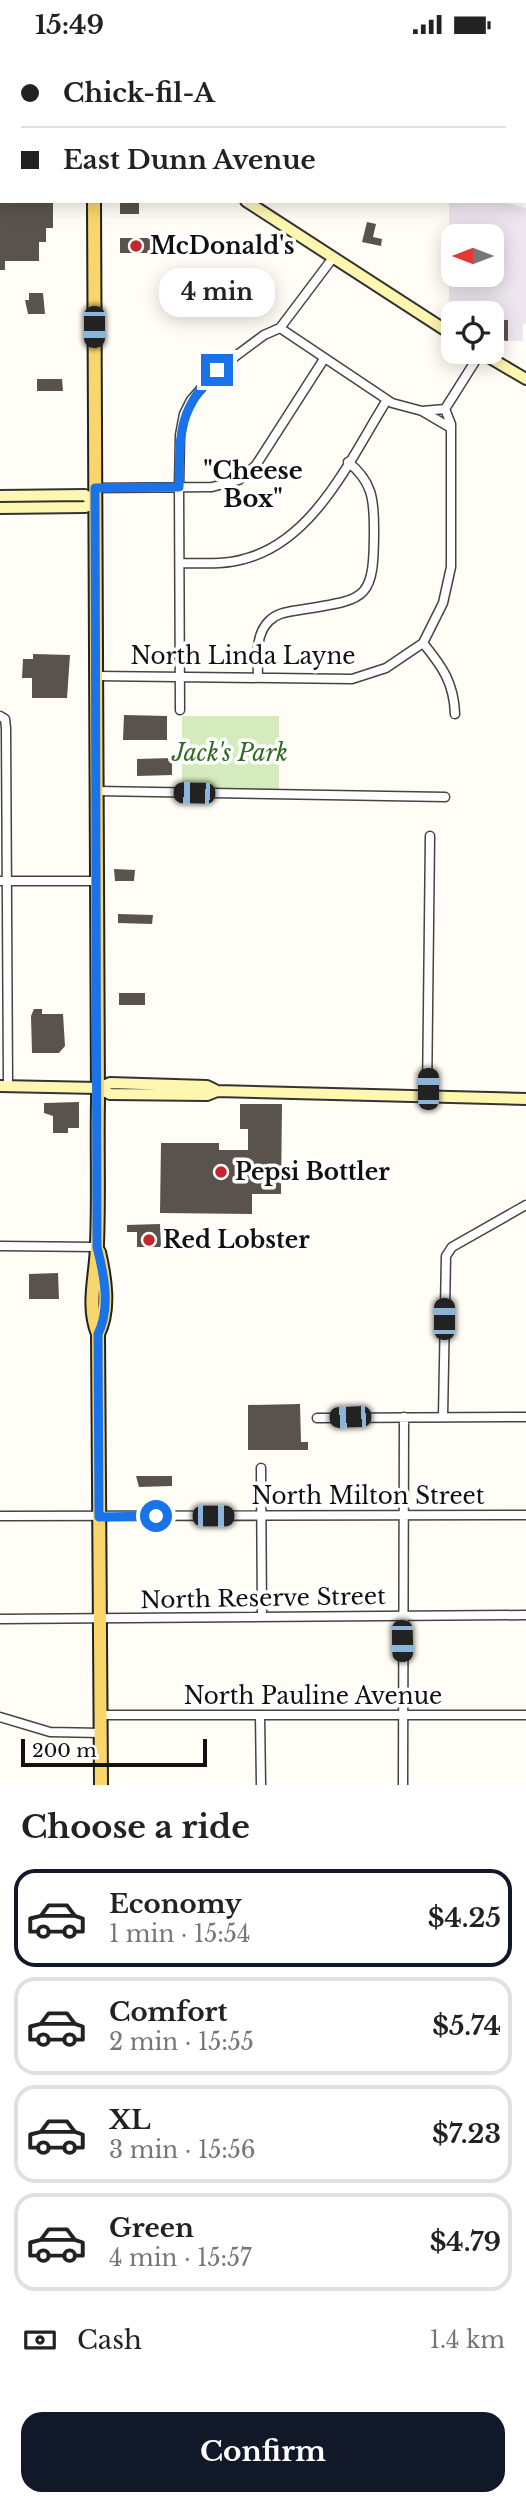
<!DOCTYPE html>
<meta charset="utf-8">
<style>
:root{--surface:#fff;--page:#f2f2f2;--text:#222;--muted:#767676;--line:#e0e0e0;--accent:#111827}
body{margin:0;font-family:"Libre Baskerville",serif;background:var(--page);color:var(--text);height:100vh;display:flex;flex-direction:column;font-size:26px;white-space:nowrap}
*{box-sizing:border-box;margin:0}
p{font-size:23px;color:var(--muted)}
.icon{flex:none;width:38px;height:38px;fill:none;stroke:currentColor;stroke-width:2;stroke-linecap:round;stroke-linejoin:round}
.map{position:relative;height:1736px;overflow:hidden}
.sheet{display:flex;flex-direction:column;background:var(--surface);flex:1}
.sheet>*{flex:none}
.hud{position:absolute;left:0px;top:0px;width:527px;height:154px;box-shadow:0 4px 18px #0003;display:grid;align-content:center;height:154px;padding:0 21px;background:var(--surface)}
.needle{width:46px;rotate:270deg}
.fabs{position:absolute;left:441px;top:175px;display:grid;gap:14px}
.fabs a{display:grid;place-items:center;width:63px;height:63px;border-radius:14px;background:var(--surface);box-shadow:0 4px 18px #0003;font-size:35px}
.scale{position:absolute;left:21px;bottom:18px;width:186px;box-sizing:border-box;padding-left:7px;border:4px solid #111;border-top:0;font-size:19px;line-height:24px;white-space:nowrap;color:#111;-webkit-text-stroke:5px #fff;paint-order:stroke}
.end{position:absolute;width:32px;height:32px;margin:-16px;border:9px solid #1a73e8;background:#fff;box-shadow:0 0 0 4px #fff}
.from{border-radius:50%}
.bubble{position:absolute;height:49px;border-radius:21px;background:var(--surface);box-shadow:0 4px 18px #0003;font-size:23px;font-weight:800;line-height:49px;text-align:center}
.car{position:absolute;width:21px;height:42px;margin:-21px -10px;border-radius:9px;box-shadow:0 0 5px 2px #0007;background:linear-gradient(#222 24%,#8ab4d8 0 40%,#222 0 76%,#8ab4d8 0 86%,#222 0)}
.hud b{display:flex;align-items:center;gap:24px;height:66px;font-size:26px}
.hud b+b{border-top:2px solid var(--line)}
.hud i{width:18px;height:18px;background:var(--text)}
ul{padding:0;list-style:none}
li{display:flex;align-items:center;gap:21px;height:98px;margin:0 14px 10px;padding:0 7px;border:4px solid var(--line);border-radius:21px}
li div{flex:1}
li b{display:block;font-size:26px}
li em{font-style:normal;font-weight:800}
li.selected{border-color:var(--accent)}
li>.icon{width:63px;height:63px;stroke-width:1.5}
h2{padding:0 21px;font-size:32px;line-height:84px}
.pay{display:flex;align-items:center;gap:18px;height:77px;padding:0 21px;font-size:26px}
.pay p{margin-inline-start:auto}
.primary-button{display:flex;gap:14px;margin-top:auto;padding:14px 21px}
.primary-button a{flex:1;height:80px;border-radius:21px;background:var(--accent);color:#fff;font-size:28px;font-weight:800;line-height:80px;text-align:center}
.status{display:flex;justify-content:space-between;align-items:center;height:49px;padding:0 35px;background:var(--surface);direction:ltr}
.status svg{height:19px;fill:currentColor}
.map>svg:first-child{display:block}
.industrial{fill:#eee6ef;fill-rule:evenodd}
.green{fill:#d5ebbd}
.building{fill:#5a524d}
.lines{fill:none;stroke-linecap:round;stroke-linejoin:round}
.street-casing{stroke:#444;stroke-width:11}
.secondary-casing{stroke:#333;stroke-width:14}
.primary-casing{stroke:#222;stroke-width:16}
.street{stroke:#fff;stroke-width:8}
.secondary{stroke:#fff6b0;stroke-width:10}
.primary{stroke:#f9d66b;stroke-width:12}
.rail{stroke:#c4262e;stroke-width:2}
.route{stroke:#1a73e8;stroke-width:9}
.poi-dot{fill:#c4262e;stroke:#fff;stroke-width:2.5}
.labels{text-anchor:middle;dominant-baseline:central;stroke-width:7;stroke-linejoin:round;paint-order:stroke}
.poi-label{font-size:23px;font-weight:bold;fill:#111;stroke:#fff;text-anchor:start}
.street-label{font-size:23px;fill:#111;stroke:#fff}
.park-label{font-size:23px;font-style:italic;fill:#2f6b1f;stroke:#fff}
.neighbourhood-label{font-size:24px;font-weight:bold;fill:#111;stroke:#fff}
</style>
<div class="status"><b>15:49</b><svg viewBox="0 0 49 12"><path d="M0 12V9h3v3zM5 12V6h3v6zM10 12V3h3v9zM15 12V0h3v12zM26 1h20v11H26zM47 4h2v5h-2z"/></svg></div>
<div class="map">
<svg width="526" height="1736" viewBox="0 0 526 1736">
<rect width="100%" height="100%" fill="#fffdf5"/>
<path class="industrial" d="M449 152H498L526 159V275H523V292H508L497 271 496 278 492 277 491 255 478 256 479 264H468L449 252ZM453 187H492V226H453Z"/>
<path class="green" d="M182 667H279V741H182Z"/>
<path class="building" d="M0 152H53V179H46V193H39V212H5V221H0Z
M120 152H139V165H120Z
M367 173 376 175 373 188 382 190 381 197 362 193Z
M120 189H151L152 204H120Z
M29 244H43L45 265H28L25 251H29Z
M496 271H508V292L498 291Z
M37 330H62L63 342H37Z
M33 605 70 606 67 649H32V629H22L23 610H33Z
M124 666 167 667V691H123Z
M172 709V726L137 727V710Z
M114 820 135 821 134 832H115Z
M118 865 153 866 152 875 118 874Z
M119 944H145V956H119Z
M34 960H42V965H63L65 997 59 1004H32L31 967Z
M79 1053V1079H68V1084H53V1067L44 1064V1054Z
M240 1055H282L281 1145H252V1165L160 1164 161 1094H219V1101H248V1080H240Z
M160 1175 161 1198H137V1183H127V1176Z
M58 1224 59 1250H29V1225Z
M300 1355 301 1393H308V1401H248V1356Z
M136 1427H172V1437L139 1438Z"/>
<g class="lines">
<g class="street-casing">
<path id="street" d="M280 279 392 354 422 362 451 379
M422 362 445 360
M95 439 212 438 239 431 256 416 324 310
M180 514C202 514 224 516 244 510 315 492 351 408 387 351
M423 594C442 617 454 634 455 665
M96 627 352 630 386 619 423 594 443 554 451 518V375L445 360 481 303
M258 629C258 610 254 587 269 572 277 564 287 563 299 561 368 550 374 552 374 479 374 450 372 432 348 413
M180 661 179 438 180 386 184 365 191 351 217 321 264 286 280 279 332 210
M0 667 5 670 6 679 8 1037
M97 742 445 748
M0 832H97
M427 1048 430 787
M0 1197 97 1198
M443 1368 446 1207 452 1198 526 1156
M317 1369 526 1368
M261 1419 262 1567
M0 1467 526 1466
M0 1570 526 1566
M100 1666H526
M260 1666 261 1736
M0 1668 50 1683 101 1684
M403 1736 404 1368"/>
</g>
<g class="secondary-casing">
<path id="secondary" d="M184 0 196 2
M229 0 231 2
M525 20H526
M246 152 453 286
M480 303 526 330
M0 447 85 446 95 454
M0 459 85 458 95 454
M0 1037 98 1039 110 1045 207 1046 217 1042 526 1050
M98 1039 110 1034 207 1037 217 1042"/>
</g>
<g class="primary-casing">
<path id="primary" d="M101 0V2
M88 2V0
M94 152 98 1052C97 1100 99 1147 97 1194 97 1225 86 1255 98 1285L101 1736
M98 1285C110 1261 105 1229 99 1203"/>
</g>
<use href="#street" class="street"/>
<use href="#secondary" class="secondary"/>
<use href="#primary" class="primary"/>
<path class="rail" d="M88 0 93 2
M525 145H526"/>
</g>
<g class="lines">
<path class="route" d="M156 1467 99 1468 98 1285C111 1259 104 1225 97 1198L95 439 179 438C180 385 177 362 217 321"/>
</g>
<g class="poi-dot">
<circle cx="136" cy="197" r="7"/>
<circle cx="221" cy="1123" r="7"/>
<circle cx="149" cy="1191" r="7"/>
</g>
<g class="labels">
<g class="poi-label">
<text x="150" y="197">McDonald's</text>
<text x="235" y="1123">Pepsi Bottler</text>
<text x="163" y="1191">Red Lobster</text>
</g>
<g class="street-label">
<text x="243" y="607">North Linda Layne</text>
<text x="368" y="1447">North Milton Street</text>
<text transform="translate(263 1549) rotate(-1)">North Reserve Street</text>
<text x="313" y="1647">North Pauline Avenue</text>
</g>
<g class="park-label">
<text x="230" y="704">Jack's Park</text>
</g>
<g class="neighbourhood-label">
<text x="253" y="421">"Cheese<tspan x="253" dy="28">Box"</tspan></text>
</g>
</g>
</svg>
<div class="fabs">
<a><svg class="needle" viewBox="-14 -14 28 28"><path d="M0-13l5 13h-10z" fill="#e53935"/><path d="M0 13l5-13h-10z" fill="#767676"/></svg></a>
<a><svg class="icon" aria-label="locate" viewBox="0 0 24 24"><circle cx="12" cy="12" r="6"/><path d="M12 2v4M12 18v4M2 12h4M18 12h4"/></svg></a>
</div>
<div class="scale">200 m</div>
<i class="end from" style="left:156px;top:1467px"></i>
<i class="end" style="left:217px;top:321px"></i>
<div class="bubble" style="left:159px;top:219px;width:116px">4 min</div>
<i class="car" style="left:94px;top:278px;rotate:180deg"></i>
<i class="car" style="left:194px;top:744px;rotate:271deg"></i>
<i class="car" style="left:428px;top:1040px;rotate:0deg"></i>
<i class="car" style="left:444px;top:1270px;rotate:0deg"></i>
<i class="car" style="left:350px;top:1368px;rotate:268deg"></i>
<i class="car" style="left:213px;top:1467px;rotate:90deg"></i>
<i class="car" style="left:402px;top:1592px;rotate:179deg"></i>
<div class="hud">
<b><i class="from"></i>Chick-fil-A</b>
<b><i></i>East Dunn Avenue</b>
</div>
</div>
<section class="sheet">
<h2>Choose a ride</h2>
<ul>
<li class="selected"><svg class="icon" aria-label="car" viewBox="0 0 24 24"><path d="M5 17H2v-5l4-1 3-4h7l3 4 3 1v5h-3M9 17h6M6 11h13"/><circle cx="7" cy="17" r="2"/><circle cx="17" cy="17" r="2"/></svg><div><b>Economy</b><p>1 min · 15:54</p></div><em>$4.25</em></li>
<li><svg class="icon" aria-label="car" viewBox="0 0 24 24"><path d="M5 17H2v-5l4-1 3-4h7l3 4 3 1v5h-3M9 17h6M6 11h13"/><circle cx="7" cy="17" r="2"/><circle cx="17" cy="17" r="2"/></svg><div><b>Comfort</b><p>2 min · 15:55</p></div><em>$5.74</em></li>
<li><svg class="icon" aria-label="car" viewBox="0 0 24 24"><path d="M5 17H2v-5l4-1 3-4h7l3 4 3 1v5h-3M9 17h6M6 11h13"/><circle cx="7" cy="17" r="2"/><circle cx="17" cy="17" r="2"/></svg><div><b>XL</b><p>3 min · 15:56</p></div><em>$7.23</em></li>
<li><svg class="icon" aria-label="car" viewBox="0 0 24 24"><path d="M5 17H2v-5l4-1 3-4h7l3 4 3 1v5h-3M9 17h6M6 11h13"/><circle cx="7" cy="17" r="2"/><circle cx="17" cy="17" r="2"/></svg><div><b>Green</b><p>4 min · 15:57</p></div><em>$4.79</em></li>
</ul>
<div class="pay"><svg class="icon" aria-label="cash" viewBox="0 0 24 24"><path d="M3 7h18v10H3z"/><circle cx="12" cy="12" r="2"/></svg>Cash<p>1.4 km</p></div>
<div class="primary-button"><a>Confirm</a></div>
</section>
